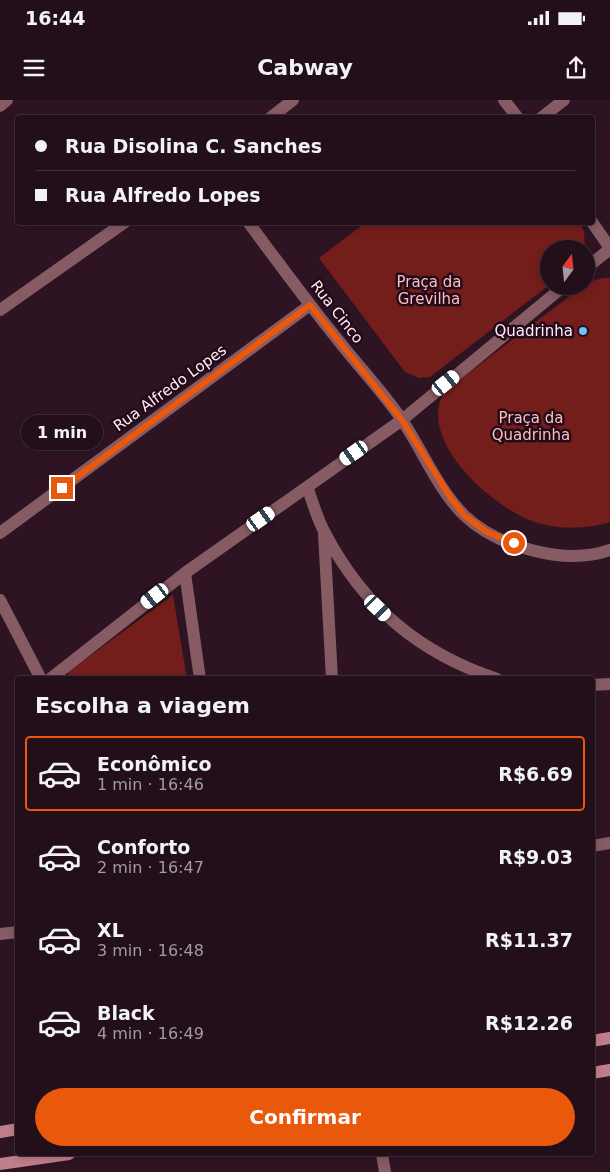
<!DOCTYPE html>
<html lang="pt">
<meta charset="utf-8">
<style>
:root{--surface:#220f1a;--page:#2e1d27;--text:#f1f3f6;--muted:#a29ca2;--line:#3f2f39;--accent:#ea580c}
body{margin:0;font-family:"DejaVu Sans",sans-serif;background:var(--page);color:var(--text);height:100vh;display:flex;flex-direction:column;font-size:19px;white-space:nowrap}
*{box-sizing:border-box;margin:0}
p{font-size:16px;color:var(--muted)}
.icon{flex:none;width:28px;height:28px;fill:none;stroke:currentColor;stroke-width:2;stroke-linecap:round;stroke-linejoin:round}
.map{position:relative;flex:1;overflow:hidden}
.panel{position:absolute;left:15px;top:576px;width:580px;height:480px;display:flex;flex-direction:column;background:var(--surface);border-radius:5px;box-shadow:0 2px 8px #0003,0 0 0 1px var(--line)}
.panel>*{flex:none}
.banner{position:absolute;left:15px;top:15px;width:580px;height:110px;border-radius:5px;box-shadow:0 2px 8px #0003,0 0 0 1px var(--line);display:grid;align-content:center;height:110px;padding:0 20px;background:var(--surface)}
.needle{width:32px;rotate:15deg}
.buttons{position:absolute;left:540px;top:140px;display:grid;gap:10px}
.buttons a{display:grid;place-items:center;width:55px;height:55px;border-radius:50%;background:var(--surface);box-shadow:0 2px 8px #0003,0 0 0 1px var(--line);font-size:25px}
.end{position:absolute;width:22px;height:22px;margin:-11px;border:6px solid #ea580c;background:#fff;box-shadow:0 0 0 2px #fff}
.from{border-radius:50%}
.bubble{position:absolute;height:35px;border-radius:18px;background:var(--surface);box-shadow:0 2px 8px #0003,0 0 0 1px var(--line);font-size:16px;font-weight:700;line-height:35px;text-align:center}
.car{position:absolute;width:15px;height:30px;margin:-15px -8px;border-radius:6px;box-shadow:0 0 4px 1px #0007;background:linear-gradient(#fff 24%,#345 0 40%,#fff 0 76%,#345 0 86%,#fff 0)}
.banner b{display:flex;align-items:center;gap:18px;height:48px;font-size:19px}
.banner b+b{border-top:1px solid var(--line)}
.banner i{width:12px;height:12px;background:var(--text)}
ul{padding:0;list-style:none}
li{display:flex;align-items:center;gap:15px;height:75px;margin:0 10px 8px;padding:0 10px;border:2px solid transparent;border-radius:5px}
li div{flex:1}
li b{display:block;font-size:19px}
li em{font-style:normal;font-weight:700}
li.active{border-color:var(--accent)}
li>.icon{width:45px;height:45px;stroke-width:1.5}
h2{padding:0 20px;font-size:22px;line-height:60px}
.cta{display:flex;gap:10px;margin-top:auto;padding:10px 20px}
.cta a{flex:1;height:58px;border-radius:30px;background:var(--accent);color:#fff;font-size:20px;font-weight:700;line-height:58px;text-align:center}
.status{display:flex;justify-content:space-between;align-items:center;height:35px;padding:0 25px;background:var(--surface);direction:ltr}
.status svg{height:14px;fill:currentColor}
header{display:flex;justify-content:space-between;align-items:center;height:65px;padding:0 20px;background:var(--surface);font-size:22px;font-weight:700}
.map>svg:first-child{display:block}
.green{fill:#731e1b}
.lines{fill:none;stroke-linecap:round;stroke-linejoin:round}
.street{stroke:#865b64;stroke-width:12}
.secondary{stroke:#c17e8d;stroke-width:12}
.route{stroke:#ea580c;stroke-width:6}
.poi-dot{fill:#73c1f5;stroke:#240a1a;stroke-width:2}
.labels{text-anchor:middle;dominant-baseline:central;stroke-width:5;stroke-linejoin:round;paint-order:stroke}
.park-label{font-size:15px;fill:#f8c3bc;stroke:#240a1a}
.street-label{font-size:15px;fill:#feeff7;stroke:#240a1a}
.poi-label{font-size:15px;fill:#feeff7;stroke:#240a1a;text-anchor:end}
</style>
<div class="status"><b>16:44</b><svg viewBox="0 0 49 12"><path d="M0 12V9h3v3zM5 12V6h3v6zM10 12V3h3v9zM15 12V0h3v12zM26 1h20v11H26zM47 4h2v5h-2z"/></svg></div>
<header><svg class="icon" aria-label="menu" viewBox="0 0 24 24"><path d="M4 6h16M4 12h16M4 18h16"/></svg>Cabway<svg class="icon" aria-label="share" viewBox="0 0 24 24"><path d="M12 15V3M7 8l5-5 5 5M5 13v7h14v-7"/></svg></header>
<div class="map">
<svg width="610" height="1072" viewBox="0 0 610 1072">
<rect width="100%" height="100%" fill="#2e1423"/>
<path class="green" d="M365 123H579L584 131 585 149H549V185L430 277 419 278 405 272 319 158Z
M603 178H610V422C587 429 558 430 535 422 494 409 414 339 445 291L583 186H586L589 182Z
M173 495 187 579H69L68 572Z"/>
<g class="lines">
<path class="street" d="M504 0 518 18
M0 6 7 0
M270 18 293 0
M541 18 564 0
M248 122C278 162 307 202 338 240 359 267 383 292 402 320 423 351 438 390 465 416 498 447 566 466 610 450
M592 122 610 148
M586 168 610 149
M0 210 125 122
M307 387C313 402 317 419 325 433 363 506 419 553 497 579
M0 433 310 205
M324 434 332 579
M185 473 200 579
M0 500 41 579
M50 579 185 473 402 320 564 186
M592 585 610 584
M592 746 610 743
M0 834 18 832
M382 1054 385 1072"/>
<path class="secondary" d="M592 941 610 938
M592 973 610 970
M0 1032 18 1029
M0 1064 69 1054"/>
</g>
<g class="lines">
<path class="route" d="M62 388 310 205 402 320 450 397 465 416 487 432 514 443"/>
</g>
<circle class="poi-dot" cx="583" cy="231" r="5"/>
<g class="labels">
<g class="park-label">
<text x="429" y="182">Praça da<tspan x="429" dy="17">Grevilha</tspan></text>
<text x="531" y="318">Praça da<tspan x="531" dy="17">Quadrinha</tspan></text>
</g>
<g class="street-label">
<text transform="translate(337 212) rotate(52)">Rua Cinco</text>
<text transform="translate(170 288) rotate(-36)">Rua Alfredo Lopes</text>
</g>
<g class="poi-label">
<text x="573" y="231">Quadrinha</text>
</g>
</g>
</svg>
<div class="buttons">
<a><svg class="needle" viewBox="-14 -14 28 28"><path d="M0-13l5 13h-10z" fill="#e53935"/><path d="M0 13l5-13h-10z" fill="#a29ca2"/></svg></a>
</div>
<i class="end from" style="left:514px;top:443px"></i>
<i class="end" style="left:62px;top:388px"></i>
<div class="bubble" style="left:21px;top:315px;width:82px">1 min</div>
<i class="car" style="left:446px;top:283px;rotate:51deg"></i>
<i class="car" style="left:354px;top:353px;rotate:235deg"></i>
<i class="car" style="left:261px;top:419px;rotate:55deg"></i>
<i class="car" style="left:155px;top:496px;rotate:232deg"></i>
<i class="car" style="left:378px;top:508px;rotate:134deg"></i>
<div class="banner">
<b><i class="from"></i>Rua Disolina C. Sanches</b>
<b><i></i>Rua Alfredo Lopes</b>
</div>
<section class="panel">
<h2>Escolha a viagem</h2>
<ul>
<li class="active"><svg class="icon" aria-label="car" viewBox="0 0 24 24"><path d="M5 17H2v-5l4-1 3-4h7l3 4 3 1v5h-3M9 17h6M6 11h13"/><circle cx="7" cy="17" r="2"/><circle cx="17" cy="17" r="2"/></svg><div><b>Econômico</b><p>1 min · 16:46</p></div><em>R$6.69</em></li>
<li><svg class="icon" aria-label="car" viewBox="0 0 24 24"><path d="M5 17H2v-5l4-1 3-4h7l3 4 3 1v5h-3M9 17h6M6 11h13"/><circle cx="7" cy="17" r="2"/><circle cx="17" cy="17" r="2"/></svg><div><b>Conforto</b><p>2 min · 16:47</p></div><em>R$9.03</em></li>
<li><svg class="icon" aria-label="car" viewBox="0 0 24 24"><path d="M5 17H2v-5l4-1 3-4h7l3 4 3 1v5h-3M9 17h6M6 11h13"/><circle cx="7" cy="17" r="2"/><circle cx="17" cy="17" r="2"/></svg><div><b>XL</b><p>3 min · 16:48</p></div><em>R$11.37</em></li>
<li><svg class="icon" aria-label="car" viewBox="0 0 24 24"><path d="M5 17H2v-5l4-1 3-4h7l3 4 3 1v5h-3M9 17h6M6 11h13"/><circle cx="7" cy="17" r="2"/><circle cx="17" cy="17" r="2"/></svg><div><b>Black</b><p>4 min · 16:49</p></div><em>R$12.26</em></li>
</ul>
<div class="cta"><a>Confirmar</a></div>
</section>
</div>
